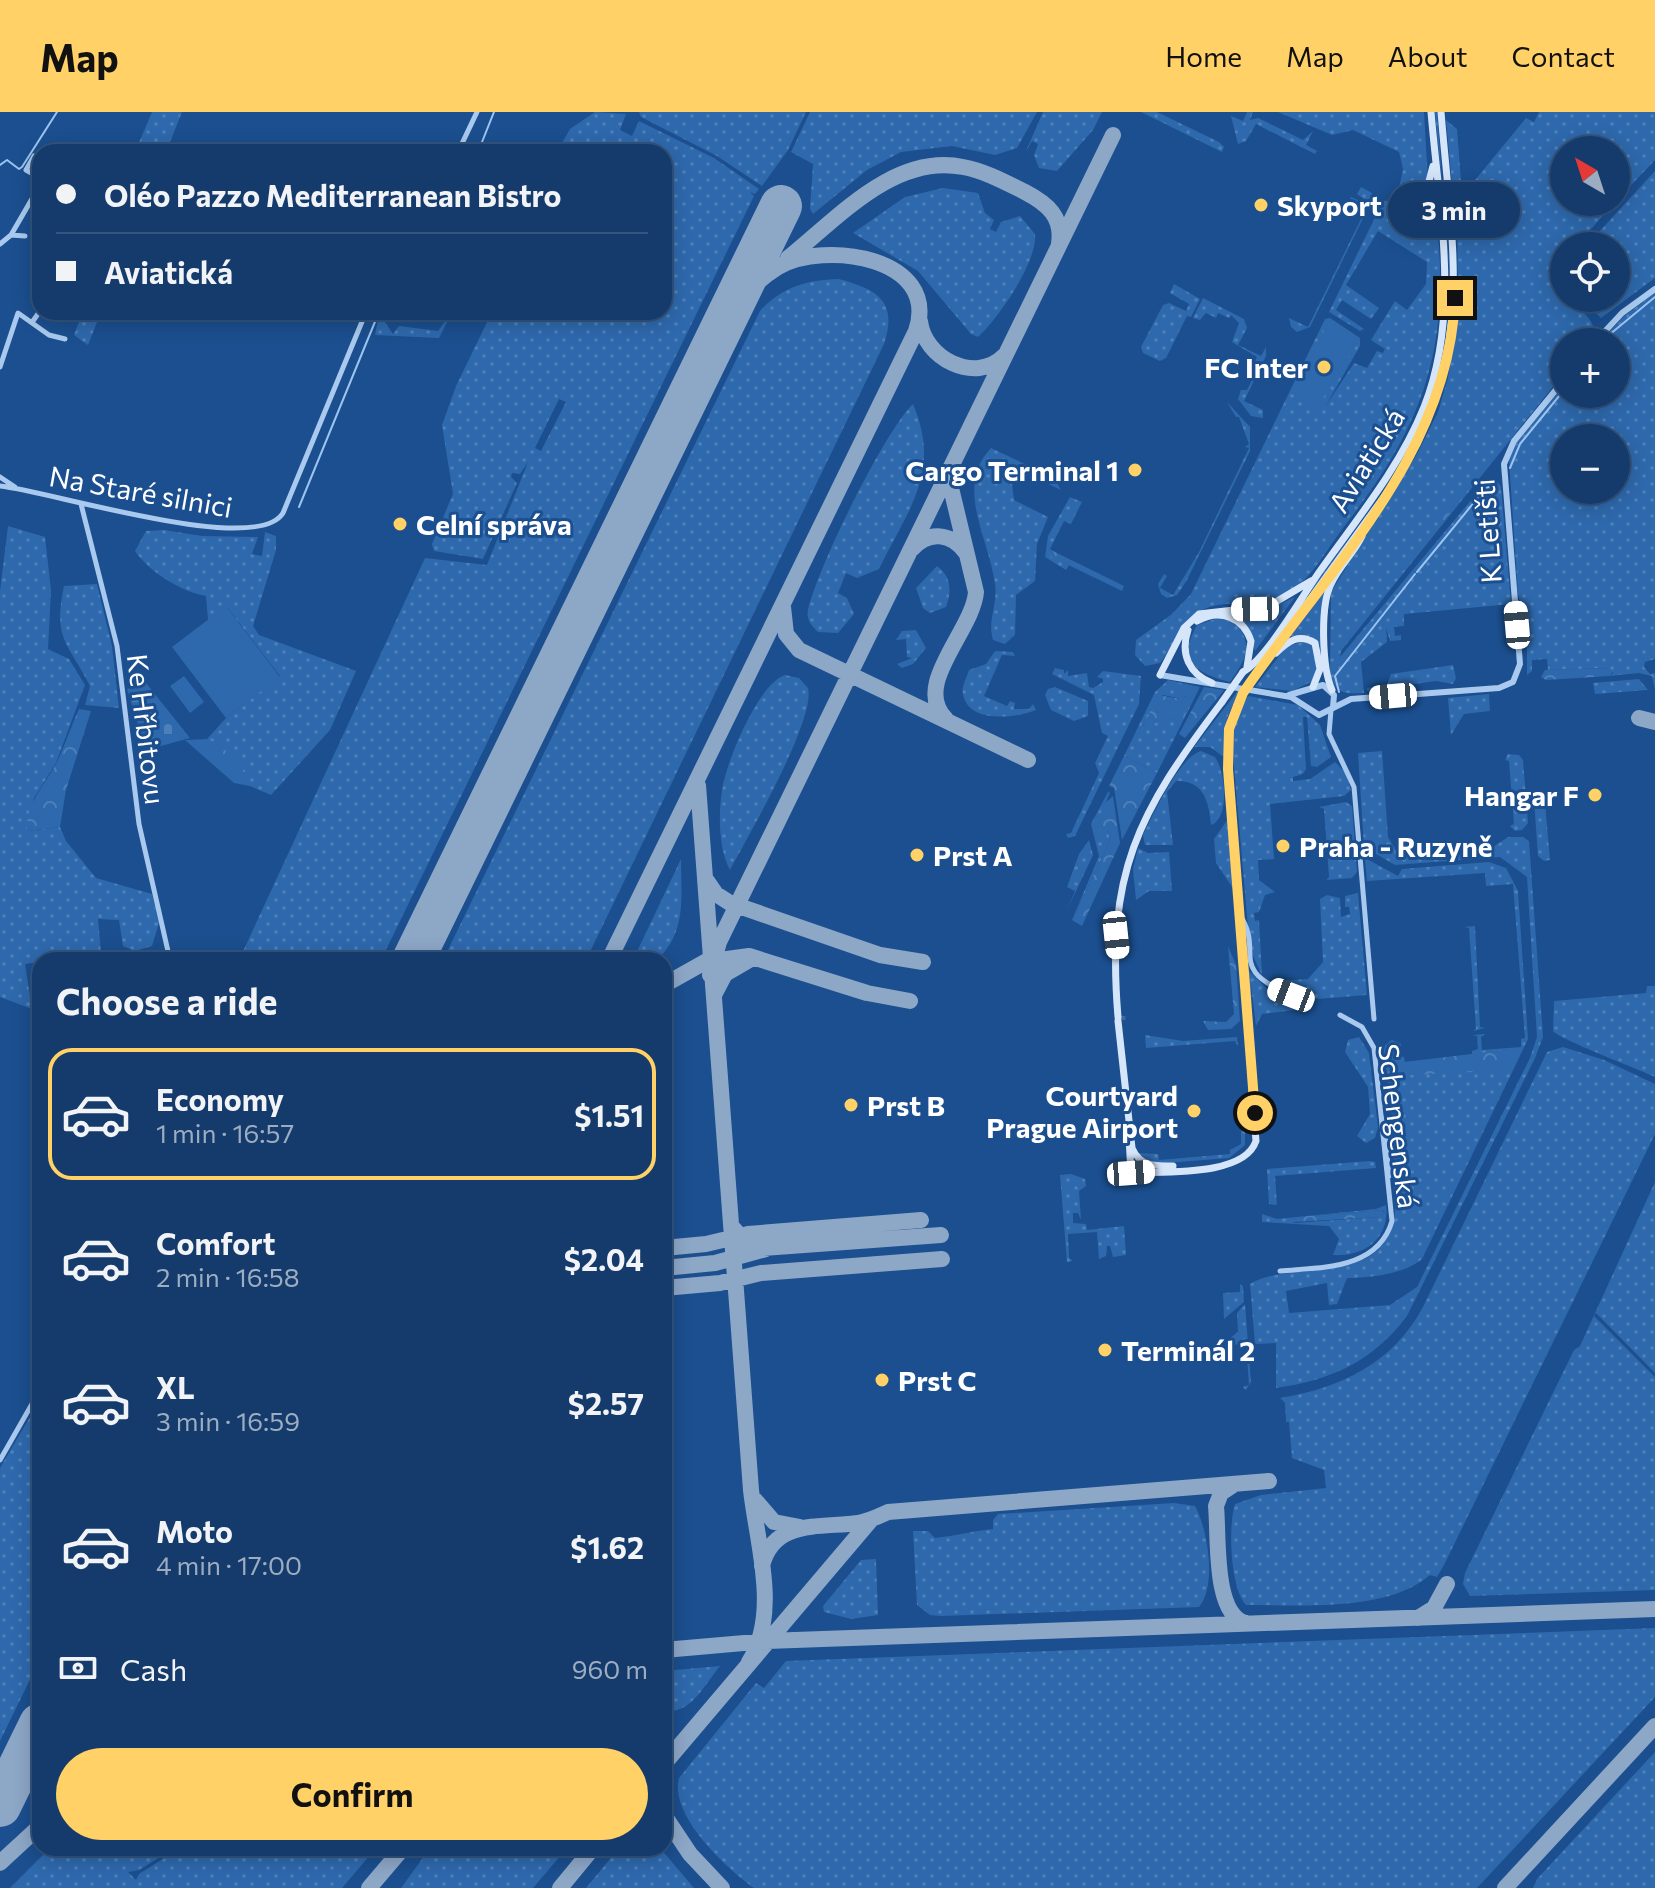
<!DOCTYPE html>
<meta charset="utf-8">
<style>
:root{--surface:#143b6b;--page:#214673;--text:#f1f3f6;--muted:#9dadc1;--line:#33557e;--accent:#ffd166}
body{margin:0;font-family:Commissioner,sans-serif;background:var(--page);color:var(--text);height:100vh;display:flex;flex-direction:column;font-size:30px;white-space:nowrap}
*{box-sizing:border-box;margin:0}
p{font-size:26px;color:var(--muted)}
.icon{flex:none;width:44px;height:44px;fill:none;stroke:currentColor;stroke-width:2;stroke-linecap:round;stroke-linejoin:round}
.map{position:relative;flex:1;overflow:hidden}
.side{position:absolute;left:32px;top:840px;width:640px;height:904px;display:flex;flex-direction:column;background:var(--surface);border-radius:24px;box-shadow:0 4px 20px #0003,0 0 0 2px var(--line)}
.side>*{flex:none}
.hud{position:absolute;left:32px;top:32px;width:640px;height:176px;border-radius:24px;box-shadow:0 4px 20px #0003,0 0 0 2px var(--line);display:grid;align-content:center;height:176px;padding:0 24px;background:var(--surface)}
.needle{width:52px;rotate:321deg}
.tools{position:absolute;left:1550px;top:24px;display:grid;gap:16px}
.tools a{display:grid;place-items:center;width:80px;height:80px;border-radius:50%;background:var(--surface);box-shadow:0 4px 20px #0003,0 0 0 2px var(--line);font-size:40px}
.end{position:absolute;width:36px;height:36px;margin:-18px;border:10px solid #ffd166;background:#111;box-shadow:0 0 0 4px #111}
.from{border-radius:50%}
.bubble{position:absolute;height:56px;border-radius:28px;background:var(--surface);box-shadow:0 4px 20px #0003,0 0 0 2px var(--line);font-size:26px;font-weight:700;line-height:56px;text-align:center}
.car{position:absolute;width:24px;height:48px;margin:-24px -12px;border-radius:10px;box-shadow:0 0 6px 2px #0007;background:linear-gradient(#fff 24%,#345 0 40%,#fff 0 76%,#345 0 86%,#fff 0)}
.hud b{display:flex;align-items:center;gap:28px;height:76px;font-size:30px}
.hud b+b{border-top:2px solid var(--line)}
.hud i{width:20px;height:20px;background:var(--text)}
ul{padding:0;list-style:none}
li{display:flex;align-items:center;gap:24px;height:132px;margin:0 16px 12px;padding:0 8px;border:4px solid transparent;border-radius:24px}
li div{flex:1}
li b{display:block;font-size:30px}
li em{font-style:normal;font-weight:700}
li.on{border-color:var(--accent)}
li>.icon{width:72px;height:72px;stroke-width:1.5}
h2{padding:0 24px;font-size:36px;line-height:96px}
.pay{display:flex;align-items:center;gap:20px;height:88px;padding:0 24px;font-size:30px}
.pay p{margin-inline-start:auto}
.primary-button{display:flex;gap:16px;margin-top:auto;padding:16px 24px}
.primary-button a{flex:1;height:92px;border-radius:48px;background:var(--accent);color:#111;font-size:32px;font-weight:700;line-height:92px;text-align:center}
header{display:flex;align-items:center;gap:48px;box-sizing:border-box;height:112px;padding:0 40px;background:var(--accent);color:#111}
header strong{font-size:38px}
nav{display:flex;gap:44px;margin-inline-start:auto;font-size:28px}
.map>svg:first-child{display:block}
.grass{fill:url(#grass-dots);fill-rule:evenodd}
.forest{fill:url(#forest-crowns)}
.cemetery{fill:url(#cemetery-stones)}
.pitch{fill:#2e69ad}
.lines{fill:none;stroke-linecap:round;stroke-linejoin:round}
.stream{stroke:#9cc4f0;stroke-width:2}
.taxiway{stroke:#8da7c7;stroke-width:16}
.runway{stroke:#8da7c7;stroke-width:42}
.secondary-tunnel{stroke:#3d69a0;stroke-width:7;stroke-dasharray:7 3.5;stroke-linecap:butt}
.minor{stroke:#a9c9ee;stroke-width:5}
.tertiary{stroke:#a9c9ee;stroke-width:6}
.secondary{stroke:#d6e6fa;stroke-width:7}
.secondary-bridge{stroke:#d6e6fa;stroke-width:7}
.route{stroke:#ffd166;stroke-width:10}
.poi-dot{fill:#ffd166;stroke:#1b4f8f;stroke-width:3}
.labels{text-anchor:middle;dominant-baseline:central;stroke-width:6;stroke-linejoin:round;paint-order:stroke}
.poi-label{font-size:28px;font-weight:bold;fill:#fff;stroke:#1b4f8f;text-anchor:start}
.street-label{font-size:28px;fill:#fff;stroke:#1b4f8f}
</style>
<header>
<strong>Map</strong>
<nav><a>Home</a><a>Map</a><a>About</a><a>Contact</a></nav>
</header>
<div class="map">
<svg width="1655" height="1776" viewBox="0 0 1655 1776">
<defs>
<pattern id="grass-dots" width="8" height="8" patternUnits="userSpaceOnUse" patternTransform="scale(2)"><rect width="8" height="8" fill="#2e69ad"/><path d="M2 2h.1M6 6h.1" fill="none" stroke="#4d80b9" stroke-width="1.8" stroke-linecap="round"/></pattern>
<pattern id="forest-crowns" width="20" height="18" patternUnits="userSpaceOnUse" patternTransform="scale(2)"><rect width="20" height="18" fill="#2e69ad"/><path d="M2 6a3 3 0 1 1 6 0M12 15a3 3 0 1 1 6 0" fill="none" stroke="#4d80b9"/></pattern>
<pattern id="cemetery-stones" width="16" height="16" patternUnits="userSpaceOnUse" patternTransform="scale(2)"><rect width="16" height="16" fill="#2e69ad"/><path d="M2 7V4a2 2 0 0 1 4 0v3zM10 15v-3a2 2 0 0 1 4 0v3z" fill="#4d80b9"/></pattern>
</defs>
<rect width="100%" height="100%" fill="#1b4f8f"/>
<path class="grass" d="M152 0H182L166 40H135Z
M595 0 626 2 620 18 632 24 639 9 714 46 759 77 755 82 750 80 754 84 381 848H239L425 446 487 453 528 350 520 362 512 361 511 365 517 371 483 447 434 439 432 432 453 382 442 313 456 274 492 200H664V40H557L570 17ZM559 287 566 290 541 339 535 336Z
M639 0H806L788 38 762 74 717 44 641 5Z
M810 0H1037L1017 36 995 43 952 34 901 40 867 58 813 102 810 97 813 52 791 40Z
M1043 0H1102L1093 18 1057 59 1039 56 1034 43 1038 32 1032 29 1026 39Z
M1141 0H1157L1219 30 1224 35 1222 40Z
M1247 0H1253L1250 8 1258 6 1303 28 1313 19 1306 33 1317 39 1315 42 1256 12 1246 29 1238 32 1231 4 1243 9Z
M1278 0H1424L1428 69 1416 81H1398L1403 57 1399 40 1353 18 1332 23Z
M1435 0H1437L1451 187 1446 242 1427 306 1391 370 1249 561C1318 465 1428 350 1445 230 1456 155 1441 75 1435 0Z
M1539 0H1655V48L1616 89V38H1564V90H1615L1576 134H1564V186H1571C1581 200 1603 213 1590 230H1564V261L1341 539 1340 545 1488 368H1496L1501 375 1511 492 1404 502V514L1394 515 1395 524 1401 523V528L1390 529 1386 516 1387 530 1361 550 1364 581C1345 582 1336 582 1330 563L1331 480 1417 342 1438 300 1448 266 1458 197 1457 90 1526 6 1534 10Z
M1446 8 1457 17 1461 69 1453 83Z
M1655 59V166L1601 206 1580 186H1616V134H1586Z
M1433 70C1437 91 1437 115 1439 136 1447 253 1414 325 1343 416 1328 436 1314 462 1294 477 1262 502 1229 483 1200 499 1180 510 1174 535 1160 551L1145 554 1135 543 1136 528 1172 502 1191 482 1325 207 1330 206 1360 226V234L1325 295 1354 251 1367 256 1377 239 1383 241 1385 237 1371 228 1395 189 1407 198 1426 172 1427 150 1378 119 1346 173 1379 196 1371 207 1342 188 1336 198 1364 217 1360 219 1329 200 1383 89 1415 88Z
M1361 75 1372 81 1368 96 1310 215 1297 220 1291 215 1289 206 1308 215 1365 99 1348 91 1351 85 1366 92 1367 89 1357 82Z
M943 76 978 81 985 101 994 108 990 117 996 120 1001 110 1020 104 1035 122C1038 149 998 207 978 225L971 222 918 159 853 121 905 85Z
M839 167C878 178 898 189 884 232L586 848H443L760 199C782 175 806 168 839 167Z
M1174 172 1200 187 1191 205 1187 204 1166 246 1160 249 1143 241 1141 235 1163 193 1169 191 1186 199 1189 192 1170 181Z
M1655 181V547L1645 550 1644 555 1650 562 1655 561V578L1652 564 1639 561 1610 564 1613 561 1609 556 1548 558 1547 547 1532 548V559L1527 563V521L1518 482 1509 347 1517 330 1564 273V282H1616V230H1600L1624 204ZM1564 326H1616V378H1564Z
M1203 186 1244 207 1247 216 1238 233 1261 244 1266 235V244L1244 289 1263 298V306L1251 304 1238 287 1241 278H1247L1255 262 1252 256 1257 245 1232 230 1239 211 1231 203 1229 206 1218 201 1216 206 1206 201 1200 208 1193 206Z
M83 200H101L88 233 74 223Z
M452 200 439 226 375 223 378 208 385 203 395 204 386 206 385 210 393 222 399 214 438 219Z
M1227 290 1250 315V339L1187 468 1177 483 1167 486 1161 482 1158 472 1164 462 1167 464 1160 476 1173 483 1199 440 1249 336 1245 335 1249 332 1239 305H1236Z
M913 292C942 360 908 397 879 457L857 466 846 461 838 481 847 486 854 502 838 521 818 520C811 513 806 507 808 498 816 459 885 318 913 292Z
M991 336 1054 366 1061 378 1028 362 1012 371 1014 388 1048 405 1037 432 1035 469 1016 483 1015 523 1005 532 993 528C987 508 998 493 995 472 989 426 954 375 991 336Z
M1070 385 1082 390 1071 412 1064 409 1050 437 1053 439 1051 444 1069 453 1066 458 1045 445 1048 424Z
M8 414 45 425 51 478 48 537 69 547 85 573 56 651 34 686 27 719 60 715 66 729 96 766 152 782 159 811 152 834 135 839 123 834 119 808 98 807 101 841 25 852 32 897 0 885V479Z
M164 418 202 424 258 425 252 442 262 444 265 420 276 424V438L253 514 259 523 356 559 330 618 271 683 250 674V664L207 627 226 606 280 564 227 495 208 508 206 484C182 480 149 460 135 439L146 419Z
M937 454C951 464 952 479 946 495L930 501 923 496 916 476Z
M97 472 112 534 119 596 85 593 90 574C67 529 53 528 64 474Z
M1324 476 1321 534 1310 524H1289Z
M1295 485 1255 539 1249 516 1231 501 1268 498Z
M1221 505 1236 511C1254 534 1246 547 1230 570 1197 562 1176 549 1197 513Z
M916 518 926 536 913 552 902 556 897 552 912 546 907 545 906 527 896 528 902 519Z
M1303 529 1313 533 1317 556 1313 569 1292 579 1255 575 1286 535Z
M995 539 1013 540 1015 544 1002 543 984 584 1007 594 1010 589 1015 591 1014 597H1029L1033 592 1036 598C1016 606 968 612 963 582 961 575 967 565 969 558L986 552Z
M1453 553 1456 566 1453 572 1436 569 1407 573 1392 579H1367V576L1387 573 1391 562Z
M1055 556 1064 558V562L1068 558V564L1087 561 1089 575 1093 576 1103 570V567L1097 565 1103 559 1141 564 1139 592 1075 724 1068 726 1066 722 1071 721 1099 661 1095 651 1108 624 1102 621 1094 583 1052 562Z
M785 563 799 566 808 576C816 608 747 726 730 758 718 736 718 698 723 673 728 647 758 572 785 563Z
M1639 567 1648 578 1595 582 1593 571Z
M1168 568 1200 575 1157 661 1124 644 1155 580ZM1198 575 1175 605 1143 614 1163 583 1182 587 1188 581 1184 577Z
M1055 575 1088 589V604L1074 609 1051 598 1045 583 1048 577Z
M1241 575 1227 606 1224 645 1210 635H1194Z
M1489 582 1490 599 1464 602 1451 623 1448 586Z
M1248 584 1298 593 1320 613 1331 645 1317 655 1311 654 1307 605H1303L1306 657 1303 662 1293 665V669L1310 667 1335 650 1346 661 1351 678 1344 684 1270 692 1274 747 1258 748 1259 768 1275 780 1265 783 1259 800 1254 801 1255 809 1259 808 1262 863 1250 838 1232 631 1235 609Z
M1201 639 1215 645C1226 661 1230 706 1211 713 1209 690 1204 668 1176 669L1167 680 1173 733H1145L1143 723C1153 703 1179 645 1201 639Z
M1382 639 1388 725 1397 740 1408 742 1409 745 1484 741 1508 725H1523L1529 729 1543 925 1535 946 1407 1204C1373 1249 1332 1268 1276 1276V1231L1255 1232 1250 1172C1293 1146 1385 1179 1395 1100L1391 988 1383 935 1392 928 1401 932 1399 944 1404 945 1405 950 1472 944V939L1478 937 1477 924 1472 923 1485 922 1481 925 1482 938 1521 935V927L1525 926 1513 772 1486 774 1485 761 1367 769 1365 746 1398 764 1402 757 1489 750 1506 756 1518 779 1528 927 1422 1147C1405 1162 1370 1166 1347 1166L1337 1192 1329 1193 1327 1171 1286 1179 1289 1201 1390 1193 1417 1175 1530 946 1537 925 1527 765 1500 745 1395 753 1364 735 1358 641Z
M1508 642 1519 643 1523 648 1528 711 1522 718 1515 719 1510 714 1514 712 1509 649 1505 648Z
M1108 680 1110 681 1104 694 1110 729 1072 808 1099 744 1091 712Z
M1544 680 1550 748 1544 749 1538 744 1534 688 1538 681Z
M1346 690 1352 694 1357 760 1352 766 1326 768 1329 765 1324 697 1319 695Z
M1228 707 1233 775H1232L1216 751 1214 727Z
M1089 728 1093 743 1067 798 1075 779 1067 775 1079 742Z
M1138 736 1148 741 1169 740 1172 779H1149L1136 788 1133 757Z
M681 747C681 785 687 820 657 848H633Z
M1358 781 1367 883 1317 887 1273 873 1275 869 1308 867 1323 850 1320 787 1327 783 1340 786 1341 805 1350 802 1349 795H1345V784Z
M1475 814 1480 915 1485 916 1473 919 1476 917 1469 816 1464 815Z
M1248 858 1269 879 1312 896 1262 902 1256 914 1251 872 1252 917Z
M1647 874H1655V965C1636 956 1561 928 1553 919L1554 889 1646 881Z
M1145 923 1183 929 1237 925 1238 934 1235 929 1146 936Z
M1359 925 1369 941 1378 1015 1375 1026 1366 1031 1357 1024 1370 1002 1368 975 1345 940 1348 928Z
M1563 935 1604 948 1655 972V1022L1444 1453 1437 1465 1430 1463C1388 1500 1301 1493 1246 1493 1230 1476 1228 1413 1235 1392L1261 1383 1326 1376 1324 1358 1292 1346 1289 1310H1286L1285 1291 1280 1286C1341 1276 1393 1251 1423 1195L1547 940Z
M1241 1013 1245 1015V1033L1229 1046 1153 1052 1138 1041 1158 1042 1159 1048 1230 1042V1038L1241 1032Z
M1370 1049 1375 1050 1376 1056 1275 1064 1277 1093 1269 1092 1267 1057Z
M1071 1062 1085 1067 1086 1074 1079 1079 1081 1108 1078 1101H1073V1111L1086 1112 1087 1118 1124 1114 1126 1143 1113 1145 1110 1134H1107L1106 1144 1099 1147 1097 1120 1068 1122 1069 1146 1073 1149 1067 1150 1060 1063Z
M1655 1070V1261L1596 1201 1594 1204 1655 1265V1478L1470 1484 1463 1472 1465 1461 1574 1238 1580 1234Z
M1386 1093C1390 1127 1364 1145 1333 1143L1339 1127 1329 1114 1262 1110V1102L1277 1107 1376 1097ZM1381 1098 1385 1100 1381 1105 1294 1111 1297 1105Z
M1240 1172 1243 1174 1244 1190 1224 1207 1223 1181 1240 1180Z
M1245 1192 1251 1270 1246 1278 1243 1275 1249 1273 1246 1232 1226 1233V1229L1238 1220 1237 1201Z
M40 1288V1547L0 1629V1356Z
M1174 1391 1195 1394C1208 1418 1217 1474 1199 1495L941 1504 930 1503 917 1493 913 1419H928L935 1426C956 1424 972 1419 993 1417V1408L998 1402Z
M876 1447 878 1503 851 1507 824 1500 823 1494 861 1448Z
M1655 1516V1585L1477 1776H754C726 1756 669 1703 679 1666L756 1571 764 1576 786 1549Z
M720 1554C705 1572 691 1603 664 1599V1559Z
M1655 1640V1776H1533L1537 1767Z
M50 1736H175L139 1758 128 1760 136 1768 139 1762 180 1736H376L342 1776H10Z
M430 1736H567L533 1776H401Z
M619 1736H660L694 1776H586Z"/>
<path class="forest" d="M1467 367H1473V372L1443 410 1437 411V405Z
M1053 439 1124 474 1122 479 1050 444Z
M1609 556 1613 559 1610 564 1546 568 1541 565 1545 558Z
M1174 571 1198 575 1183 608 1175 605 1143 615 1158 583 1181 587 1186 584 1184 577 1173 575Z
M1204 575 1224 578 1185 626 1179 622Z
M79 597 91 599 66 678 60 715 27 719C26 690 44 675 57 650 65 633 71 614 79 597Z
M207 627 220 633 250 664V674L234 671 185 628Z
M1124 644 1157 661 1122 728 1114 676 1109 674Z
M1113 684 1120 731 1082 814 1072 808 1110 729 1108 717 1098 718 1095 714 1105 691Z
M1228 834 1236 853 1240 909 1231 917 1208 918 1203 909 1226 910 1234 902Z
M1390 929 1397 932 1396 945 1404 950 1522 936 1513 958 1389 964 1382 939Z
M1381 1098 1385 1101 1381 1105 1293 1110 1297 1105Z"/>
<path class="cemetery" d="M146 571 190 626 146 638 127 577Z"/>
<path class="pitch" d="M1329 208 1359 229 1317 296 1294 282Z
M226 494 280 565 226 606 172 535Z
M184 564 204 590 190 601 170 574Z"/>
<g class="lines">
<path class="stream" d="M478 40 494 0
M0 53 7 48 19 57 22 55 57 0
M402 200 407 201
M434 206 442 200
M1609 223 1655 185
M1603 230 1607 226
M1510 356 1520 332 1564 278
M299 395 379 200
M1417 460 1485 377 1496 371
M1339 580 1335 564 1415 462"/>
<path class="taxiway" d="M788 146C837 107 894 41 963 55 985 59 1005 70 1025 80 1048 92 1063 105 1059 132
M920 209C924 246 975 273 1004 244
M912 437C929 418 952 421 966 441
M783 495 786 522 799 538 1028 648
M1639 606 1655 610
M946 607C911 573 973 519 976 480L951 376V358
M698 673 751 1378C757 1432 780 1501 749 1550
M705 766 716 782 730 791 880 843 923 850
M609 848 916 219C941 145 824 128 778 155 740 178 723 214 704 252
M710 863 719 830 1113 23
M664 873 705 850 749 844 867 881 910 889
M714 883 725 862 749 848
M734 1117 745 1130 763 1136 941 1123
M664 1136 706 1132 748 1122 921 1108
M664 1156 715 1151 766 1137
M664 1176 720 1171 761 1161 942 1147
M1233 1373 1221 1381 1216 1394C1219 1425 1213 1501 1245 1511
M755 1388 774 1410 800 1415
M762 1454C773 1407 821 1416 858 1411 869 1409 879 1404 888 1400L1269 1369
M1418 1506 1434 1496 1447 1472
M664 1538 767 1529 1655 1497
M664 1652 870 1409
M664 1703 690 1742 722 1776
M0 1751 40 1714
M369 1776 403 1736
M560 1776 593 1736
M1505 1776 1655 1614"/>
<path class="runway" d="M413 848 781 94
M0 1694 40 1612"/>
<path class="secondary-tunnel" d="M1122 908V904"/>
<path class="minor" d="M458 40 477 0
M40 48 34 44 26 58 40 66
M11 123 40 73
M0 132 11 123 25 124
M33 209 40 199
M0 255 18 201 49 223 65 227
M0 365 15 375
M0 374C50 379 256 445 283 401L366 200
M81 392 117 534 139 712 170 848
M1331 598 1329 622 1354 675 1374 907
M1240 803C1265 842 1225 856 1292 883
M1384 1007 1389 1064
M1280 1159C1321 1155 1378 1158 1392 1109L1374 936 1362 915 1340 903
M0 1348 40 1278"/>
<path class="tertiary" d="M1595 230 1622 201 1655 177
M1160 563 1291 585 1319 603 1351 587 1499 576 1513 570 1520 552 1504 352 1514 329 1564 268
M1289 583 1323 573 1334 583 1333 595"/>
<path class="secondary" d="M1412 87 1427 77 1433 54
M1197 509C1220 496 1243 505 1251 529L1247 555
M1188 518C1180 542 1189 562 1212 571
M1276 541C1288 529 1299 521 1315 531L1320 557 1313 575
M1243 560C1268 545 1302 484 1320 459 1357 407 1400 355 1424 295 1461 202 1439 97 1431 0
M1160 563 1184 516 1199 502 1269 494 1311 469
M1249 572 1399 364C1476 239 1452 137 1441 0
M1332 578C1322 556 1320 494 1331 472 1339 454 1354 441 1362 424
M1118 905C1106 761 1137 702 1222 590
M1118 909 1132 1036C1140 1055 1156 1054 1173 1054
M1129 1025 1131 1061C1164 1059 1244 1065 1256 1029L1228 650 1229 617 1237 593"/>
<path class="secondary-bridge" d="M1222 590 1243 560
M1237 593 1249 572"/>
</g>
<g class="lines">
<path class="route" d="M1255 1001 1228 657 1229 617 1243 581C1327 458 1449 343 1455 186"/>
</g>
<g class="poi-dot">
<circle cx="1261" cy="93" r="8"/>
<circle cx="1324" cy="255" r="8"/>
<circle cx="1135" cy="358" r="8"/>
<circle cx="400" cy="412" r="8"/>
<circle cx="1595" cy="683" r="8"/>
<circle cx="1283" cy="734" r="8"/>
<circle cx="917" cy="743" r="8"/>
<circle cx="851" cy="993" r="8"/>
<circle cx="1194" cy="999" r="8"/>
<circle cx="1105" cy="1238" r="8"/>
<circle cx="882" cy="1268" r="8"/>
</g>
<g class="labels">
<g class="poi-label">
<text x="1277" y="93">Skyport</text>
<text x="1308" y="255" text-anchor="end">FC Inter</text>
<text x="1119" y="358" text-anchor="end">Cargo Terminal 1</text>
<text x="416" y="412">Celní správa</text>
<text x="1579" y="683" text-anchor="end">Hangar F</text>
<text x="1299" y="734">Praha - Ruzyně</text>
<text x="933" y="743">Prst A</text>
<text x="1178" y="983" text-anchor="end">Courtyard<tspan x="1178" dy="32">Prague Airport</tspan></text>
<text x="867" y="993">Prst B</text>
<text x="1121" y="1238">Terminál 2</text>
<text x="898" y="1268">Prst C</text>
</g>
<g class="street-label">
<text transform="translate(1366 348) rotate(-58)">Aviatická</text>
<text transform="translate(141 379) rotate(10)">Na Staré silnici</text>
<text transform="translate(1487 419) rotate(-94)">K Letišti</text>
<text transform="translate(147 617) rotate(83)">Ke Hřbitovu</text>
<text transform="translate(1399 1014) rotate(83)">Schengenská</text>
</g>
</g>
</svg>
<div class="tools">
<a><svg class="needle" viewBox="-14 -14 28 28"><path d="M0-13l5 13h-10z" fill="#e53935"/><path d="M0 13l5-13h-10z" fill="#9dadc1"/></svg></a>
<a><svg class="icon" aria-label="locate" viewBox="0 0 24 24"><circle cx="12" cy="12" r="6"/><path d="M12 2v4M12 18v4M2 12h4M18 12h4"/></svg></a>
<a>+</a>
<a>−</a>
</div>
<i class="end from" style="left:1255px;top:1001px"></i>
<i class="end" style="left:1455px;top:186px"></i>
<div class="bubble" style="left:1388px;top:70px;width:132px">3 min</div>
<i class="car" style="left:1255px;top:497px;rotate:269deg"></i>
<i class="car" style="left:1517px;top:513px;rotate:355deg"></i>
<i class="car" style="left:1393px;top:584px;rotate:265deg"></i>
<i class="car" style="left:1116px;top:823px;rotate:174deg"></i>
<i class="car" style="left:1291px;top:883px;rotate:291deg"></i>
<i class="car" style="left:1131px;top:1061px;rotate:86deg"></i>
<div class="hud">
<b><i class="from"></i>Oléo Pazzo Mediterranean Bistro</b>
<b><i></i>Aviatická</b>
</div>
<section class="side">
<h2>Choose a ride</h2>
<ul>
<li class="on"><svg class="icon" aria-label="car" viewBox="0 0 24 24"><path d="M5 17H2v-5l4-1 3-4h7l3 4 3 1v5h-3M9 17h6M6 11h13"/><circle cx="7" cy="17" r="2"/><circle cx="17" cy="17" r="2"/></svg><div><b>Economy</b><p>1 min · 16:57</p></div><em>$1.51</em></li>
<li><svg class="icon" aria-label="car" viewBox="0 0 24 24"><path d="M5 17H2v-5l4-1 3-4h7l3 4 3 1v5h-3M9 17h6M6 11h13"/><circle cx="7" cy="17" r="2"/><circle cx="17" cy="17" r="2"/></svg><div><b>Comfort</b><p>2 min · 16:58</p></div><em>$2.04</em></li>
<li><svg class="icon" aria-label="car" viewBox="0 0 24 24"><path d="M5 17H2v-5l4-1 3-4h7l3 4 3 1v5h-3M9 17h6M6 11h13"/><circle cx="7" cy="17" r="2"/><circle cx="17" cy="17" r="2"/></svg><div><b>XL</b><p>3 min · 16:59</p></div><em>$2.57</em></li>
<li><svg class="icon" aria-label="car" viewBox="0 0 24 24"><path d="M5 17H2v-5l4-1 3-4h7l3 4 3 1v5h-3M9 17h6M6 11h13"/><circle cx="7" cy="17" r="2"/><circle cx="17" cy="17" r="2"/></svg><div><b>Moto</b><p>4 min · 17:00</p></div><em>$1.62</em></li>
</ul>
<div class="pay"><svg class="icon" aria-label="cash" viewBox="0 0 24 24"><path d="M3 7h18v10H3z"/><circle cx="12" cy="12" r="2"/></svg>Cash<p>960 m</p></div>
<div class="primary-button"><a>Confirm</a></div>
</section>
</div>
